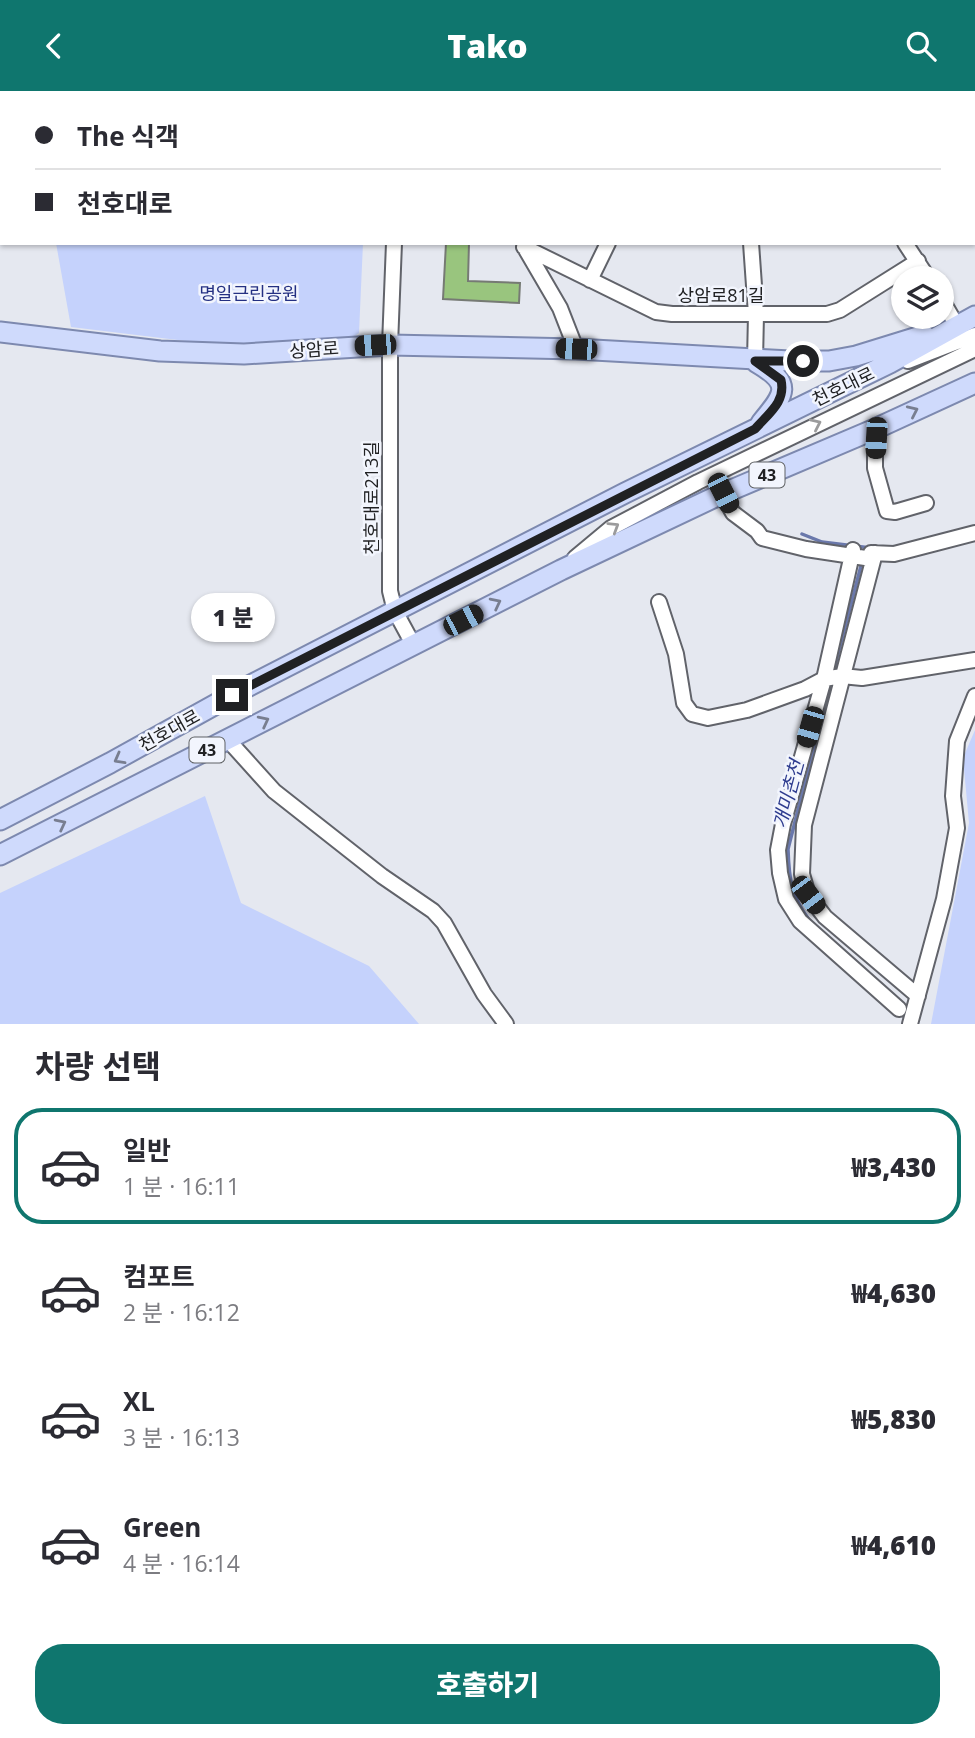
<!DOCTYPE html>
<html lang="ko">
<meta charset="utf-8">
<style>
:root{--surface:#fff;--page:#f2f2f3;--text:#2b2b33;--muted:#7c7c81;--line:#e1e1e2;--accent:#0f766e}
body{margin:0;font-family:"Open Sans","Noto Sans KR",sans-serif;background:var(--page);color:var(--text);height:100vh;display:flex;flex-direction:column;font-size:26px;white-space:nowrap}
*{box-sizing:border-box;margin:0}
p{font-size:23px;color:var(--muted)}
.icon{flex:none;width:38px;height:38px;fill:none;stroke:currentColor;stroke-width:2;stroke-linecap:round;stroke-linejoin:round}
.map{position:relative;height:933px;overflow:hidden}
.sheet{display:flex;flex-direction:column;background:var(--surface);flex:1}
.sheet>*{flex:none}
.guide{position:absolute;left:0px;top:0px;width:976px;height:154px;box-shadow:0 2px 5px #0004;display:grid;align-content:center;height:154px;padding:0 35px;background:var(--surface)}
.buttons{position:absolute;left:891px;top:175px;display:grid;gap:14px}
.buttons a{display:grid;place-items:center;width:63px;height:63px;border-radius:50%;background:var(--surface);box-shadow:0 2px 5px #0004;font-size:35px}
.end{position:absolute;width:32px;height:32px;margin:-16px;border:9px solid #202123;background:#fff;box-shadow:0 0 0 4px #fff}
.from{border-radius:50%}
.bubble{position:absolute;height:49px;border-radius:24px;background:var(--surface);box-shadow:0 2px 5px #0004;font-size:23px;font-weight:800;line-height:49px;text-align:center}
.car{position:absolute;width:21px;height:42px;margin:-21px -10px;border-radius:9px;box-shadow:0 0 5px 2px #0007;background:linear-gradient(#222 24%,#8ab4d8 0 40%,#222 0 76%,#8ab4d8 0 86%,#222 0)}
.guide b{display:flex;align-items:center;gap:24px;height:66px;font-size:26px}
.guide b+b{border-top:2px solid var(--line)}
.guide i{width:18px;height:18px;background:var(--text)}
ul{padding:0;list-style:none}
li{display:flex;align-items:center;gap:21px;height:116px;margin:0 14px 10px;padding:0 21px;border:4px solid transparent;border-radius:28px}
li div{flex:1}
li b{display:block;font-size:26px}
li em{font-style:normal;font-weight:800}
li.selected{border-color:var(--accent)}
li>.icon{width:63px;height:63px;stroke-width:1.5}
h2{padding:0 35px;font-size:32px;line-height:84px}
.cta{display:flex;gap:14px;margin-top:auto;padding:14px 35px}
.cta a{flex:1;height:80px;border-radius:28px;background:var(--accent);color:#fff;font-size:28px;font-weight:800;line-height:80px;text-align:center}
header{display:flex;justify-content:space-between;align-items:center;height:91px;padding:0 35px;background:var(--accent);color:#fff;font-size:32px;font-weight:800}
.map>svg:first-child{display:block}
.green{fill:#c5d2fc}
.lines{fill:none;stroke-linecap:round;stroke-linejoin:round}
.stream{stroke:#6a78ab;stroke-width:3.5}
.building{fill:#99c57e;stroke:#767a74;stroke-width:2}
.minor-casing{stroke:#61636a;stroke-width:18}
.major-casing{stroke:#7d89af;stroke-width:23}
.minor{stroke:#fff;stroke-width:14}
.major{stroke:#cfdafc;stroke-width:19}
.oneway{stroke:#787e90}
.oneway2{stroke:#9b9b9c}
.route{stroke:#202123;stroke-width:9}
.labels{text-anchor:middle;dominant-baseline:central;stroke-width:5;stroke-linejoin:round;paint-order:stroke}
.shield{fill:#f2f5fd;stroke:#5f6164;stroke-width:2}
.shield-label{font-size:16px;font-weight:bold;fill:#202123}
.park-label{font-size:18px;fill:#243082;stroke:#f2f5fd}
.street-label{font-size:18px;fill:#202123;stroke:#f2f5fd}
.water-label{font-size:19px;font-style:italic;fill:#2e3c8f;stroke:#f2f5fd}
</style>
<header><svg class="icon" aria-label="back" viewBox="0 0 24 24"><path d="M15 5l-7 7 7 7"/></svg>Tako<svg class="icon" aria-label="search" viewBox="0 0 24 24"><circle cx="10" cy="10" r="6"/><path d="M15 15l6 6"/></svg></header>
<div class="map">
<svg width="975" height="933" viewBox="0 0 975 933">
<rect width="100%" height="100%" fill="#e5e8f0"/>
<path class="green" d="M104 0H370L104 2Z
M568 0H909V2H573Z
M56 152H363L359 242 351 248 227 255 71 236Z
M975 639V933H931L969 732 963 667Z
M205 705 241 812 369 875 419 933H0V802Z"/>
<g class="lines">
<path class="stream" d="M802 443 822 451 871 457
M833 582 862 471
M810 830C791 805 789 789 788 758L831 590"/>
</g>
<path class="building" d="M446 152H469L468 190 520 192 519 212 443 208Z"/>
<g class="lines">
<g class="minor-casing">
<path id="minor" d="M456 0 481 2
M916 0 917 2
M400 2 401 0
M394 152 390 254V500L395 520 414 555
M751 152 756 223 755 270
M905 152 928 187
M524 156 656 221 672 223H827L840 219 918 170
M525 157 560 217 576 258
M590 189 608 152
M942 209 957 235
M908 270 975 244
M875 338V377L887 420 895 421 926 412
M722 402 733 422 757 440 762 447 806 458 872 468
M853 459 824 588 783 733 778 759 780 782 786 808 800 830 899 918
M871 462 894 463 975 442
M875 462 804 734 802 783 808 804 825 826 918 905
M575 467 611 437 698 391 975 258
M659 511 676 563 684 612 692 623 708 627 747 619 805 598 824 588 842 585 862 587 975 569
M228 649 274 700 382 785 433 820 444 832 484 903 506 933
M910 933 944 808 957 737 953 705 957 650 975 605"/>
</g>
<g class="major-casing">
<path id="major" d="M0 241 160 260 244 263 390 254 576 258 790 270H829L856 265 924 244
M756 271C793 293 786 302 761 332
M0 729 110 672 245 597 625 402 890 272 975 225
M0 764 561 479 715 406 875 338 975 292"/>
</g>
<use href="#minor" class="minor"/>
<use href="#major" class="major"/>
</g>
<defs><path id="oneway-chevron" d="M-2-3.5L2.5 0L-2 3.5" fill="none" stroke-width="1.6" stroke-linecap="round" stroke-linejoin="round" transform="scale(1.75)"/></defs>
<g class="oneway">
<use href="#oneway-chevron" transform="translate(913 320) rotate(-25)"/>
<use href="#oneway-chevron" transform="translate(496 512) rotate(-27)"/>
<use href="#oneway-chevron" transform="translate(264 630) rotate(-27)"/>
<use href="#oneway-chevron" transform="translate(119 668) rotate(151)"/>
<use href="#oneway-chevron" transform="translate(61 733) rotate(-27)"/>
</g>
<g class="oneway2">
<use href="#oneway-chevron" transform="translate(816 333) rotate(-25)"/>
<use href="#oneway-chevron" transform="translate(614 436) rotate(-32)"/>
</g>
<g class="lines">
<path class="route" d="M232 604 755 338C769 322 786 311 781 289L755 270H803"/>
</g>
<g class="labels">
<g class="shield">
<rect x="749.5" y="371.5" width="35" height="25" rx="5"/>
<rect x="189.5" y="646.5" width="35" height="25" rx="5"/>
</g>
<g class="shield-label">
<text x="767" y="384">43</text>
<text x="207" y="659">43</text>
</g>
<g class="park-label">
<text x="249" y="202">명일근린공원</text>
</g>
<g class="street-label">
<text x="721" y="204">상암로81길</text>
<text transform="translate(314 258) rotate(-4)">상암로</text>
<text transform="translate(843 295) rotate(-26)">천호대로</text>
<text transform="translate(371 407) rotate(-90)">천호대로213길</text>
<text transform="translate(169 639) rotate(-29)">천호대로</text>
</g>
<g class="water-label">
<text transform="translate(788 703) rotate(-75)">개미촌천</text>
</g>
</g>
</svg>
<div class="buttons">
<a><svg class="icon" aria-label="layers" viewBox="0 0 24 24"><path d="M12 4l9 5-9 5-9-5zM3 14l9 5 9-5"/></svg></a>
</div>
<i class="end from" style="left:803px;top:270px"></i>
<i class="end" style="left:232px;top:604px"></i>
<div class="bubble" style="left:191px;top:502px;width:84px">1 분</div>
<i class="car" style="left:375px;top:254px;rotate:267deg"></i>
<i class="car" style="left:576px;top:258px;rotate:272deg"></i>
<i class="car" style="left:876px;top:347px;rotate:183deg"></i>
<i class="car" style="left:723px;top:402px;rotate:153deg"></i>
<i class="car" style="left:463px;top:529px;rotate:63deg"></i>
<i class="car" style="left:810px;top:636px;rotate:196deg"></i>
<i class="car" style="left:808px;top:804px;rotate:143deg"></i>
<div class="guide">
<b><i class="from"></i>The 식객</b>
<b><i></i>천호대로</b>
</div>
</div>
<section class="sheet">
<h2>차량 선택</h2>
<ul>
<li class="selected"><svg class="icon" aria-label="car" viewBox="0 0 24 24"><path d="M5 17H2v-5l4-1 3-4h7l3 4 3 1v5h-3M9 17h6M6 11h13"/><circle cx="7" cy="17" r="2"/><circle cx="17" cy="17" r="2"/></svg><div><b>일반</b><p>1 분 · 16:11</p></div><em>₩3,430</em></li>
<li><svg class="icon" aria-label="car" viewBox="0 0 24 24"><path d="M5 17H2v-5l4-1 3-4h7l3 4 3 1v5h-3M9 17h6M6 11h13"/><circle cx="7" cy="17" r="2"/><circle cx="17" cy="17" r="2"/></svg><div><b>컴포트</b><p>2 분 · 16:12</p></div><em>₩4,630</em></li>
<li><svg class="icon" aria-label="car" viewBox="0 0 24 24"><path d="M5 17H2v-5l4-1 3-4h7l3 4 3 1v5h-3M9 17h6M6 11h13"/><circle cx="7" cy="17" r="2"/><circle cx="17" cy="17" r="2"/></svg><div><b>XL</b><p>3 분 · 16:13</p></div><em>₩5,830</em></li>
<li><svg class="icon" aria-label="car" viewBox="0 0 24 24"><path d="M5 17H2v-5l4-1 3-4h7l3 4 3 1v5h-3M9 17h6M6 11h13"/><circle cx="7" cy="17" r="2"/><circle cx="17" cy="17" r="2"/></svg><div><b>Green</b><p>4 분 · 16:14</p></div><em>₩4,610</em></li>
</ul>
<div class="cta"><a>호출하기</a></div>
</section>
